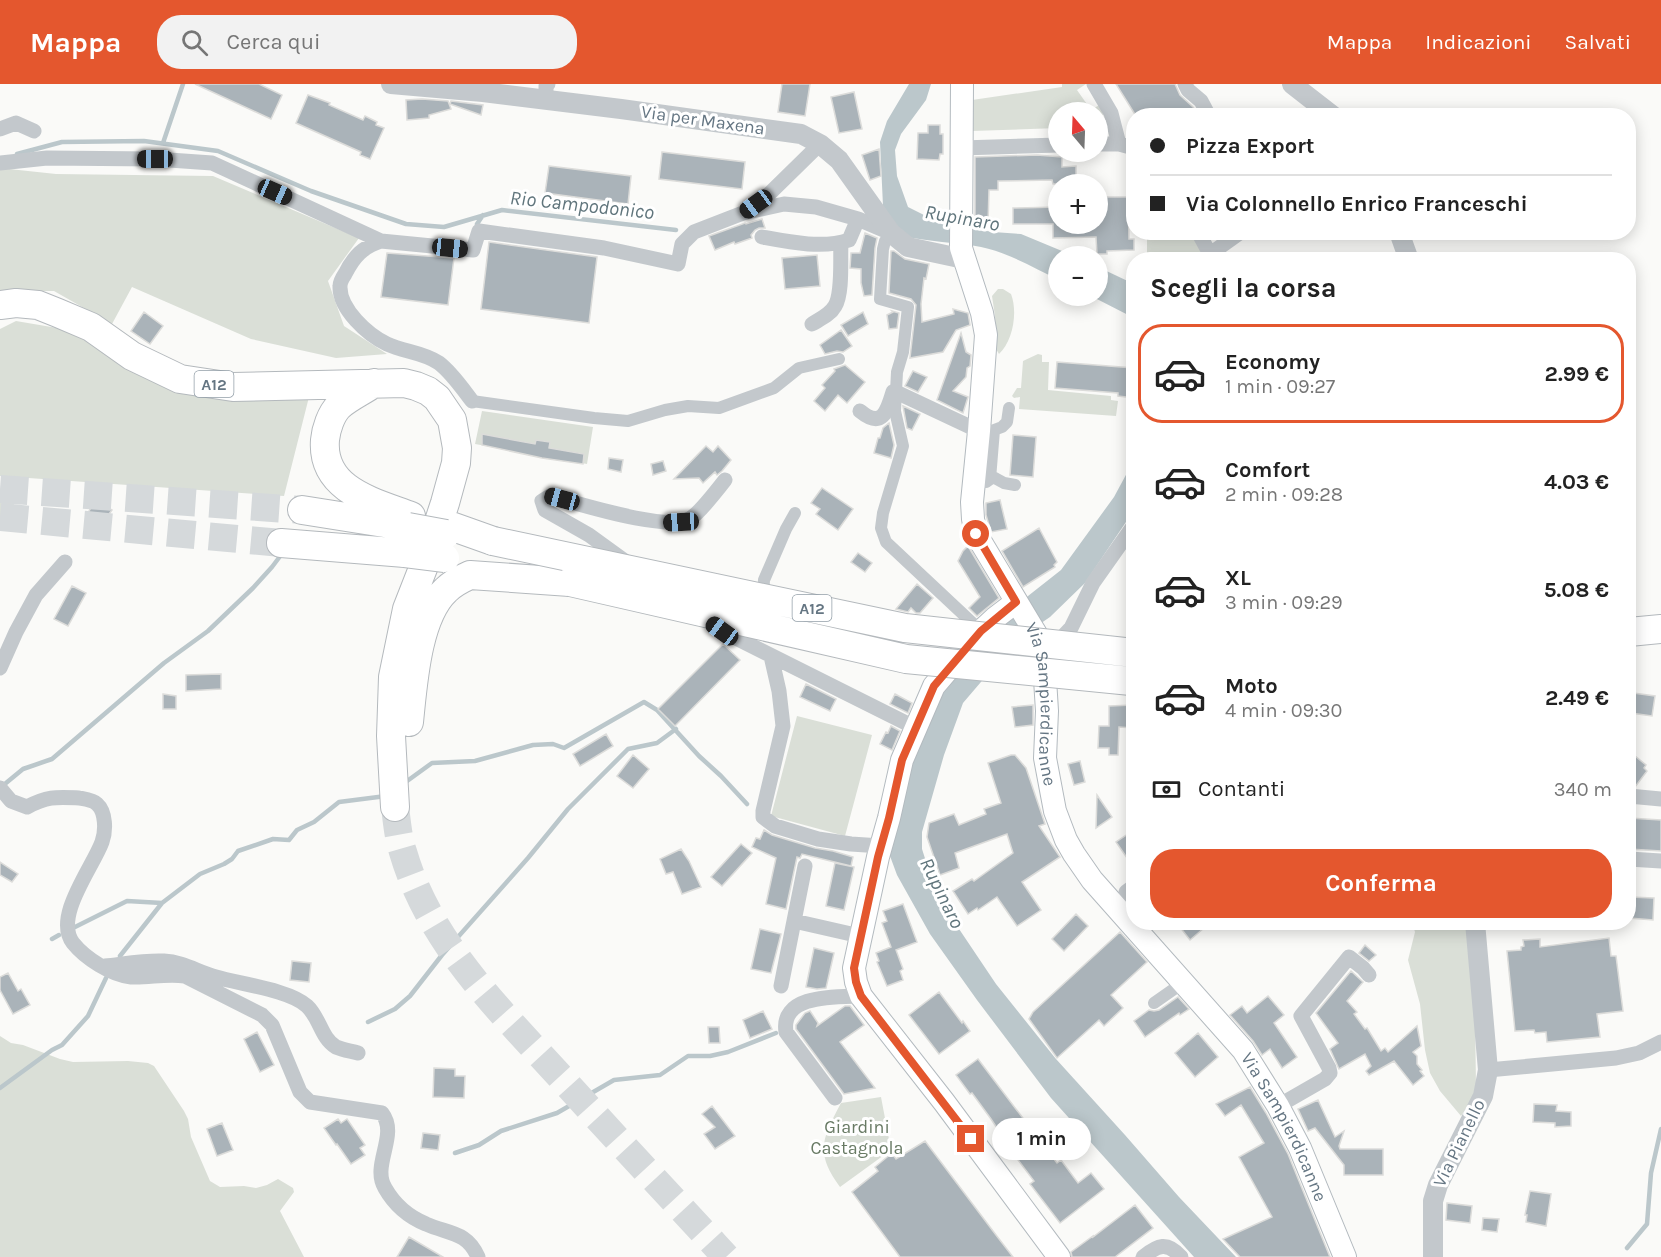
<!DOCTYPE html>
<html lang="it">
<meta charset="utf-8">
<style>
:root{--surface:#fff;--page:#f2f2f2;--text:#222;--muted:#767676;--line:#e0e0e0;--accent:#e4572e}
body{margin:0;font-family:Karla,sans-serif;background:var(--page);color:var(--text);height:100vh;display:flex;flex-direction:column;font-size:22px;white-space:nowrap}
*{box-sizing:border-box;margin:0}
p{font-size:20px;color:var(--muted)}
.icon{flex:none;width:33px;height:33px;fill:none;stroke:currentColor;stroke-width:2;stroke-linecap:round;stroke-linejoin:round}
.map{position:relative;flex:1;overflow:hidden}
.panel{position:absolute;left:1126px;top:168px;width:510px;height:678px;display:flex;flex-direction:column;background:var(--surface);border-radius:24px;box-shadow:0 3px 15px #0003}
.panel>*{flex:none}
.top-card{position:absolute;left:1126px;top:24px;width:510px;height:132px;border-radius:24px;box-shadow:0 3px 15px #0003;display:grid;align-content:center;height:132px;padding:0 24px;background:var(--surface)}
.needle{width:39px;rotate:341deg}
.controls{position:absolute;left:1048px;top:18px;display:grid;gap:12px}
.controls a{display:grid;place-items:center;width:60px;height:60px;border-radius:50%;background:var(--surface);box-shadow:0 3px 15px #0003;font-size:30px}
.end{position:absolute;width:27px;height:27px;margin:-14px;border:8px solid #e4572e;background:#fff;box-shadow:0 0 0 3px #fff}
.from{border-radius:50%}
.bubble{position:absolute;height:42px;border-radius:21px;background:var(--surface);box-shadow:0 3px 15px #0003;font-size:20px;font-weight:700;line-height:42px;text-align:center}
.car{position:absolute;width:18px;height:36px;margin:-18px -9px;border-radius:8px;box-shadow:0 0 4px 2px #0007;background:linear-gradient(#222 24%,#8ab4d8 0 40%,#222 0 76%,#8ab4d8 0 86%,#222 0)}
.top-card b{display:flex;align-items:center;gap:21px;height:57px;font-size:22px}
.top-card b+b{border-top:2px solid var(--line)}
.top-card i{width:15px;height:15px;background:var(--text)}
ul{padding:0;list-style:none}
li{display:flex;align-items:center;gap:18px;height:99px;margin:0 12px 9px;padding:0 12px;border:3px solid transparent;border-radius:24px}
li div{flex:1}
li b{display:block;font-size:22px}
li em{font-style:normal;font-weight:700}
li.active{border-color:var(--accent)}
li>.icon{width:54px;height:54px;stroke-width:1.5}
h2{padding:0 24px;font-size:27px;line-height:72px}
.pay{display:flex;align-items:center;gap:15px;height:66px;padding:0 24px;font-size:22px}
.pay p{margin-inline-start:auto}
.primary-button{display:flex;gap:12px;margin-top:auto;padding:12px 24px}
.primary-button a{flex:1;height:69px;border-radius:24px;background:var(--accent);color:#fff;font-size:24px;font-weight:700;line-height:69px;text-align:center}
header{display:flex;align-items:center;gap:36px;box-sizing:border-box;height:84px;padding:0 30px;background:var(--accent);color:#fff}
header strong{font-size:28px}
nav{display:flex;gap:33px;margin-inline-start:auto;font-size:21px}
.search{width:420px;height:54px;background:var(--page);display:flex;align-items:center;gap:15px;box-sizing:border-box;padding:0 21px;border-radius:24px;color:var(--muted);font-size:22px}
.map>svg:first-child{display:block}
.green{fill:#dadfd7}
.water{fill:#bbc7cb}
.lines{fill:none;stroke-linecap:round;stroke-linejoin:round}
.stream{stroke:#bbc7cb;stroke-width:4.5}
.building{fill:#aab3b9;stroke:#dcdcda;stroke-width:1.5}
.motorway-tunnel{stroke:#d5d9db;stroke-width:28;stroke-dasharray:28 14;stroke-linecap:butt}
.secondary-casing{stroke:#b3babf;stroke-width:24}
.motorway-casing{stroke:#b4b9bd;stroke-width:30}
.pedestrian{stroke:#c3c8cc;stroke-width:12}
.minor{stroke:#c3c8cc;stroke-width:15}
.tertiary{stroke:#c3c8cc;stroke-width:20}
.secondary{stroke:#fff;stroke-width:22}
.motorway{stroke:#fff;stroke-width:28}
.motorway-bridge-casing{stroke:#b4b9bd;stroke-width:30;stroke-linecap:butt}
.motorway-bridge{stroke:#fff;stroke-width:28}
.route{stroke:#e4572e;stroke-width:8}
.labels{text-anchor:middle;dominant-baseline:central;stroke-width:6;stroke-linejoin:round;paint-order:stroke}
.shield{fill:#fff;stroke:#939fa8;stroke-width:1.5}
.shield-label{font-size:16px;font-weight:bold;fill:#657683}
.street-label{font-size:18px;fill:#657683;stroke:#fff}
.park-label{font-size:18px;fill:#687a64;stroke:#fff}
.water-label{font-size:20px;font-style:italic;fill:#60757c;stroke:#fff}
</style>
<header>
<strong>Mappa</strong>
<div class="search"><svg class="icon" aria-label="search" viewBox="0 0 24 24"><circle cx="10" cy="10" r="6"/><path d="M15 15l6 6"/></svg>Cerca qui</div>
<nav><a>Mappa</a><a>Indicazioni</a><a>Salvati</a></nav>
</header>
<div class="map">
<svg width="1661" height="1173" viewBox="0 0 1661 1173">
<rect width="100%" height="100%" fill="#fafaf8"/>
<path class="green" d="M1062 0H1086L1077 6 1091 26 1101 20 1105 42 1098 43V28H1059V44L972 47V16L1062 3Z
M0 84 56 90 213 92 359 154 328 197 344 242 387 270 336 274 251 255 132 203 112 240 54 207H0Z
M1147 148 1191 149 1205 176H1147Z
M998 205H1003L1011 210C1018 228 1013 257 999 270L996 265 995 232 992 212Z
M16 237 81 248 159 296 310 309 284 412 0 392V245Z
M1038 270 1042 271V278H1049L1048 306 1111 312V316L1118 317 1116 332 1019 325 1020 313 1014 314 1012 312 1017 304H1021L1023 277Z
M482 327 593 343 587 380 475 360Z
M17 415 0 446V417Z
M797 632 872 651 845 752 771 732Z
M1412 839H1466L1475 931 1476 1002 1472 1016 1461 1032 1440 1007 1430 989 1425 966 1420 920 1408 876 1415 848Z
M0 952 11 959 23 961 60 975 73 978 128 977 148 979 154 982 184 1027 188 1035 191 1053 210 1097 220 1103 244 1102 256 1104 267 1101 278 1095 293 1104 294 1108 280 1127 304 1173H0Z
M881 1013 891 1066 840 1103C814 1068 823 1053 841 1019Z"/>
<path class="water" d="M909 0H931L926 16 901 50 895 66 897 92 908 123 924 131 951 141 993 148 1021 150 1074 172H1059V196C1034 184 1009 169 981 163 955 158 929 158 903 152L883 122 880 58 887 37Z
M1098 183 1134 200V234L1091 212H1098Z
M1134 376V426L1085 499 1050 533 1028 548 1010 564 963 619 944 671 922 748V765L930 790 953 836 996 900 1056 975 1125 1051 1179 1113 1236 1173H1194L1051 1014 977 916 930 850 897 791 890 772 915 662 947 602 990 551 1028 512 1061 486 1114 413Z"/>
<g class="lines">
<path class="stream" d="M163 59 183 0
M17 70 62 58 144 57 218 67 311 107 406 140 444 143 502 126 676 146
M477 140 483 131
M6 699 23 685 52 675 164 579 208 547 253 504 272 483 281 471
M403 700 432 679 475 677 533 661 553 660 564 664 644 618 657 626 699 672 721 692 747 720
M73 844 127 817 162 819
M52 855 59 851
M120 872 162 819 200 790 224 780 232 775 238 767 273 755 289 756 297 746 314 738 339 718 386 712
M368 938 395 925 410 912 442 871 528 774 568 725 628 665 657 659 676 645
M0 1004 52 966 62 961 88 932 106 894
M455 1069 479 1061 501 1047 557 1029 614 996 660 991 688 972H710L728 968 776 949
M1627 1164 1647 1140 1651 1089 1661 1045"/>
</g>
<path class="building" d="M195 0H259L282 11 271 35Z
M782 0H810L805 32 778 28Z
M1116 0H1175L1180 11 1193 23 1198 32H1136Z
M854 8 862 45 839 49 831 13Z
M308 11 330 19 329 21 363 36 365 32 377 38 376 41 384 44 370 75 360 71 361 68 296 39Z
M422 15 448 17 451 25 429 31V34L407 36 406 16Z
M451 17 483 21 481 31 450 20Z
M928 41H940V50H943V70H940L939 76 917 75 918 49H928Z
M879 65 881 92 870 96 862 71Z
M662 68 745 78 742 105 659 95Z
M1037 71 1062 73V83L1076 82V100H1053L1052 96 998 97V106H989L988 140H975V73Z
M549 82 631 92 628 120 545 109Z
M1098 113H1128L1129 155H1134V166L1107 167V170H1097L1096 153 1053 154V140H1013V124L1059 123V140H1098Z
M762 135 765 144H759L755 146 751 151 752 154 735 160 734 158 715 166 709 152 745 139 746 140Z
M865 149 877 154 875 164 872 211 864 212 861 199V185L850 184 851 169H860Z
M489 158 597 173 589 239 481 225Z
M891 167H894L905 175 929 180 926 195 924 194 921 220 922 238 954 230 953 225 968 229 970 241 956 246 943 268 910 274 916 221 911 215 889 209Z
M387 169 454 174 448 221 381 213Z
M817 171 820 202 785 205 782 174Z
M892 227 899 229 897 244 889 245 887 231 893 228Z
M144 228 163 242 150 260 131 247Z
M863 228 868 240 848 252 841 241Z
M841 246 852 262 843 268 837 267 825 270 820 261Z
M961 249 966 268 971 271 970 282 967 284 966 293 953 307 968 313 963 329 937 316Z
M1057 278 1134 284V314L1118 312V309L1055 304Z
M845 281 865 298 847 319 838 311 825 327 814 317 825 304 822 301 835 287 834 285Z
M913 287 927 293 918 308 905 302Z
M903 322 920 330 912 346 907 344Z
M889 339 894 361 891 374 874 369 878 354H880L883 344Z
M482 350 535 360 536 356 550 358 549 364 584 370 583 380 542 374 482 361Z
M1013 351 1036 353 1033 393 1010 391Z
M706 362 713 368 718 362 731 376 722 387 717 391 715 388 703 399 699 394 674 395Z
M609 374 623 376 621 388 608 385Z
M663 377 666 387 653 391 651 380Z
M822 404 853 425 838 446 816 430 820 425 811 419Z
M1000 416 1007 445 991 448 986 431V419Z
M94 418 103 421 112 426 104 437 88 429Z
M1039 444 1057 478 1054 481 1055 483 1023 503 1002 467Z
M968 462 999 514 977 532 969 524 980 513 958 477 963 467Z
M858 469 872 479 865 488 851 478Z
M917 500 933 514 920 529H916L911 524 908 528 896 525Z
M72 502 86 509 68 542 54 535Z
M723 560 740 576 675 642 658 625Z
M221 590V605L186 607V591Z
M806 600 836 615 830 627 800 613Z
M1633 609 1655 612 1652 632 1631 629Z
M163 610 176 612V625H163Z
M895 610 912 619 908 629 890 620Z
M1033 621V641L1015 643 1012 623Z
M1134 621V644L1119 643 1118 671H1109V664H1098L1099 642H1109V622Z
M891 642 900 647 892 666 880 660 886 648 888 649Z
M606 650 613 662 580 682 573 670Z
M1629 667 1646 681 1644 684 1647 687 1635 703 1629 702Z
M633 671 649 685 633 704 617 692Z
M1011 671H1015L1026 684 1045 740 1039 742 1060 773 1022 798 1041 826 1017 842 997 813 978 826 977 824 968 830 953 807 972 795 974 797 1013 769 1007 750 955 769 959 784 940 791 927 753 929 739 954 730 959 741 986 730 984 725 1001 719 988 679Z
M1080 677 1085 698 1074 701 1068 680Z
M1097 711 1112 733 1096 744Z
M1629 734 1661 736V767L1629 765Z
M764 746 772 751 815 764 833 767 853 773 851 782 802 770 800 774 797 773 786 825 766 820 776 774 752 763 756 754 760 755Z
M1134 746V784L1116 758Z
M741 760 752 769 722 802 711 793Z
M681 765 689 777 701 803 682 810 673 788 666 790 660 775Z
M0 778 18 790 12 798 0 791Z
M835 779 854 783 844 826 826 822Z
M1629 813 1654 814 1653 836 1629 834Z
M903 820 917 858 896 866 903 885 900 887 903 896 887 902 877 878 879 877 876 869 891 863 882 839 887 837 883 827Z
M1076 830 1088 842 1064 867 1052 855Z
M1176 838H1211L1190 856Z
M760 845 781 850 771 889 751 885Z
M1120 848 1147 878 1111 911 1123 924 1104 942 1099 936 1057 974 1029 935 1033 928Z
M1609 854 1611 872H1616L1623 927 1597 930 1600 953 1547 958 1546 948 1535 949 1534 946 1515 947 1507 867 1521 866V863L1524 862 1523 856 1540 855V863Z
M1365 861 1376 871 1369 877 1359 869Z
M814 864 834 869 826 904 817 905 806 903Z
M292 877 311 879 309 898 290 896Z
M1351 887 1363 898 1347 917 1357 928 1354 930 1365 945 1367 944 1381 967 1385 964 1388 968 1417 942 1421 962 1413 968 1417 972V980L1422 986 1420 987 1424 992 1413 1001 1394 977 1369 991 1366 987 1371 982 1365 970 1339 985 1330 965 1338 959 1316 929Z
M8 889 18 907 21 905 30 921 13 930 0 906V893Z
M939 908 962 939 963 937 970 947 939 970 909 931Z
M1268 912 1284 931 1274 939 1297 973 1282 984 1270 965 1262 971 1253 957 1230 931 1242 922 1247 929Z
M1178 913 1189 925 1180 931 1179 929 1145 953 1134 937 1149 926 1154 927 1159 926Z
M845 922H850L864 941 840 958 875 1004 844 1010 796 945V941L805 929 810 927 818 939 817 942Z
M763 927 772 945 750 954 743 936Z
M708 943H719L720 959H709Z
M257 948 274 981 260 988 244 955Z
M1198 949 1218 973 1195 993 1175 969Z
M978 975 1057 1079 1061 1076 1078 1099 1091 1089 1104 1105 1060 1139 1030 1100 1034 1097 999 1051 1001 1050 991 1035 972 1009 970 1010 956 991Z
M434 984 455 985V992H465L464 1014 433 1013Z
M1250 1003 1266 1029 1288 1070 1330 1173H1240L1223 1155 1272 1133 1239 1073 1264 1059 1241 1021 1225 1032 1216 1020Z
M1318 1016 1335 1053 1344 1047 1339 1062 1340 1065H1383V1091H1344V1081L1315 1044 1308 1047 1298 1025Z
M1534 1020 1557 1021 1556 1027 1571 1028V1042L1555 1043V1039L1533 1038Z
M712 1022 735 1052 715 1065 704 1050 715 1043 702 1030Z
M338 1035 341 1039 347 1035 365 1061 360 1064 365 1071 351 1080 337 1060 336 1061 324 1044Z
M222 1039 233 1066 217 1072 207 1045Z
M423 1049 440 1051 438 1066 421 1064Z
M925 1057 996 1151 1013 1173H900L852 1108 878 1087 875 1083 892 1069 896 1075Z
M1530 1107 1551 1110 1546 1142 1526 1138 1527 1131H1525Z
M1447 1119 1472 1122 1470 1139 1446 1136Z
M1135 1121 1153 1144 1115 1173H1072L1071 1168 1093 1152V1153Z
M1483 1134 1499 1135 1497 1148 1482 1146Z
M409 1153 443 1173H397Z"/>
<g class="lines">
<path class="motorway-tunnel" d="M0 405 302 426
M0 433 281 459
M395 723C397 738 398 753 403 768 430 861 503 929 566 999 619 1058 673 1115 726 1173"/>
<g class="secondary-casing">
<g id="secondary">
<path id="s1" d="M962 0 961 164 982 229 986 251 979 347 972 418 973 435 976 450 1036 550 1044 579 1047 627 1045 674 1055 727 1066 756 1074 770 1092 796 1243 966 1278 1022 1300 1064 1345 1173"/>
<path d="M1016 518 995 534 981 547 934 602 902 676 889 734 878 773 854 884 856 898 861 912 944 1018 1059 1173"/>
</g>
</g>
<g class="motorway-casing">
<path id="motorway" d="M0 221 16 219 38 221 58 229 91 243 132 272 180 295 233 303 404 299 416 302 428 307 437 314 452 336 457 364 456 379 445 419 427 474 407 525 393 593 391 652 395 723
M374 299C363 307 349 313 339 322 331 330 326 345 325 356 321 406 374 418 411 432
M302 426 403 442
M448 441 493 457
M281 459 405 469
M1629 548 1661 545
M409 638C413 600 417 533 446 506 453 499 461 495 470 491L570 498"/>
</g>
<path class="pedestrian" d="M891 149 885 157 883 165 880 215 908 223 903 268 897 288 895 327 903 362 883 429 881 444 886 458 981 547
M472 317 594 334 628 337 665 326 688 322 719 324 774 304 799 284 839 275
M990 395 994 346 1002 343 1007 338 1009 324
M986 398 993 393 1004 399 1015 401
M763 515 764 496 786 445 795 429
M1154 919 1184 898"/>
<path class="minor" d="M1094 0 1111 29 1119 60 1134 64
M1185 0 1188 6 1201 17 1209 32
M546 16V2L548 0
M0 45 16 39 34 47
M1098 60H1119
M961 64 1059 61
M0 79 47 74 155 75 212 79 381 157 473 166 479 147 604 164 678 180 682 160 694 148 743 129 784 120 816 123 858 135 891 149
M750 124 769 110 820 60
M1198 148 1210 170
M762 153C789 158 823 165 849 156L858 135
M381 157C363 163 354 172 345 190 343 193 340 198 340 202 339 225 368 251 387 260 404 268 423 268 439 279 452 289 462 304 472 317
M1212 176 1210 170 1241 148
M812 240C820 235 830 231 835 222 843 209 840 175 841 159
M860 327C882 345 887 328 893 308H896L979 347
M629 480 589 451 545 426 542 417 550 412C577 419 669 449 691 434 700 428 718 405 725 396
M709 537 722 547 916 644
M1054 562 1071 544 1093 499 1134 441
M771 572 779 607 783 642 763 727V733L775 742 818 755 851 760 881 762
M0 584 16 548 36 511 65 478
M0 704 11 717 27 723C48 712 56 713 79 714 84 715 93 716 97 720 106 728 106 747 102 758 93 783 53 833 73 859 85 874 111 891 131 893 149 894 166 889 185 892L262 931 272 941 300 1008 310 1018 382 1029C399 1051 371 1081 385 1104 394 1120 409 1133 426 1140 448 1150 467 1147 478 1173
M1629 712 1661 715
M1629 775 1661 777
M805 782 794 837 860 852
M1134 802 1126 808 1134 818
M105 882C124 880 145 876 164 877 183 878 198 888 216 893 240 900 290 906 307 922 320 934 321 954 336 963 343 966 351 967 358 969
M781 902 794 837
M1488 986 1616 974 1639 969 1661 958
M835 1014 786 948C780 910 836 913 861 912
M1278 1022 1325 995 1330 989 1329 984 1301 932 1349 873 1363 884 1369 891
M1143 1173C1158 1161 1167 1157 1181 1173"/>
<path class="tertiary" d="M391 0 483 8 621 25 801 50 820 60 839 76 891 149 908 163 964 175
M1292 0 1333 32
M1399 148 1409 176
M1433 1173V1117L1438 1101 1483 1012 1488 986 1475 838"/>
<use href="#secondary" class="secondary"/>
<use href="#motorway" class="motorway"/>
<g class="motorway-bridge-casing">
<path id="motorway-bridge" d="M408 443 446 450
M493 457 905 544 1134 569
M405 469 445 474
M570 498 906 575 1131 597"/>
</g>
<use href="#motorway-bridge" class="motorway-bridge"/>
</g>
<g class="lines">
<path class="route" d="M971 1055 861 912 856 898 854 884 878 773 889 734 902 676 934 602 981 547 1016 518 976 450"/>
</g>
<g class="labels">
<g class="shield">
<rect x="194.5" y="287" width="39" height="26" rx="4.5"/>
<rect x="792.5" y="511" width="39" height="26" rx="4.5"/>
</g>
<g class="shield-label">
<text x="214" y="300">A12</text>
<text x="812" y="524">A12</text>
</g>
<g class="street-label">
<text transform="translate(703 36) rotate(8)">Via per Maxena</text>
<text stroke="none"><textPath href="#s1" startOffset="642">Via Sampierdicanne</textPath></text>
<text stroke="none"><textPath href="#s1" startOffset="1144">Via Sampierdicanne</textPath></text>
<text transform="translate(1459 1059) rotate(-64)">Via Pianello</text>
</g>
<g class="park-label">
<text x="857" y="1043">Giardini<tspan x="857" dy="21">Castagnola</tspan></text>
</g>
<g class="water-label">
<text transform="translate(582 121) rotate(6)">Rio Campodonico</text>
<text transform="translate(962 134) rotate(10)">Rupinaro</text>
<text transform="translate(942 809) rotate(64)">Rupinaro</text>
</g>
</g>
</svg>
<div class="controls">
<a><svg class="needle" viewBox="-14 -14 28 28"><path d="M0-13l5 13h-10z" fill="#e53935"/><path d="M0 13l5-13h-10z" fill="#767676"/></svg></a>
<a>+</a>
<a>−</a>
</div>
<i class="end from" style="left:976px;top:450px"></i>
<i class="end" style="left:971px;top:1055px"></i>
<div class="bubble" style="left:992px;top:1034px;width:99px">1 min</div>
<i class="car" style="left:155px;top:75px;rotate:270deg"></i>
<i class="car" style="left:275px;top:108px;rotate:114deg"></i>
<i class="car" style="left:756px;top:120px;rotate:234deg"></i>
<i class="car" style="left:450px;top:164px;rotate:96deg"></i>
<i class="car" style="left:562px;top:415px;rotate:285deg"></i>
<i class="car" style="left:681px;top:438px;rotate:267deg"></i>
<i class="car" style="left:722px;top:547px;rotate:306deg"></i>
<div class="top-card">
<b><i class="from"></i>Pizza Export</b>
<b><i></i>Via Colonnello Enrico Franceschi</b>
</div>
<section class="panel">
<h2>Scegli la corsa</h2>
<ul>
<li class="active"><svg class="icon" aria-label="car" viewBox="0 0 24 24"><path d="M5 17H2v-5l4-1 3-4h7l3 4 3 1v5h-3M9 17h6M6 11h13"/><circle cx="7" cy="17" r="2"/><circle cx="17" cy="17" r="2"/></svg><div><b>Economy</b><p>1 min · 09:27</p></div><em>2.99 €</em></li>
<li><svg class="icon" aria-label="car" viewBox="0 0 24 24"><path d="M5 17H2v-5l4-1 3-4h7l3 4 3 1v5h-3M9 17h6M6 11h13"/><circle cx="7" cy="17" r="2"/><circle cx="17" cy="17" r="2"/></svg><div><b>Comfort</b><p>2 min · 09:28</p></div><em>4.03 €</em></li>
<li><svg class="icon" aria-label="car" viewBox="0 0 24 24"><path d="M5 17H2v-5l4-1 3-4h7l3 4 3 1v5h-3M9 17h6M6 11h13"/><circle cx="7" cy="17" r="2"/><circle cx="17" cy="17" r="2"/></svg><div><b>XL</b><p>3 min · 09:29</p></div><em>5.08 €</em></li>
<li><svg class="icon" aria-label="car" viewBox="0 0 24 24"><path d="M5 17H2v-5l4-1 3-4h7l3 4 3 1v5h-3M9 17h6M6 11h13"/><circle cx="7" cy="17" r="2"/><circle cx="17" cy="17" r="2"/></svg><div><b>Moto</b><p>4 min · 09:30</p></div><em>2.49 €</em></li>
</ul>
<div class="pay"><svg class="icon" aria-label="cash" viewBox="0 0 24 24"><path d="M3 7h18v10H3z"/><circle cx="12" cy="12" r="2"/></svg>Contanti<p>340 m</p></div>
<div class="primary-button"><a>Conferma</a></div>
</section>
</div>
